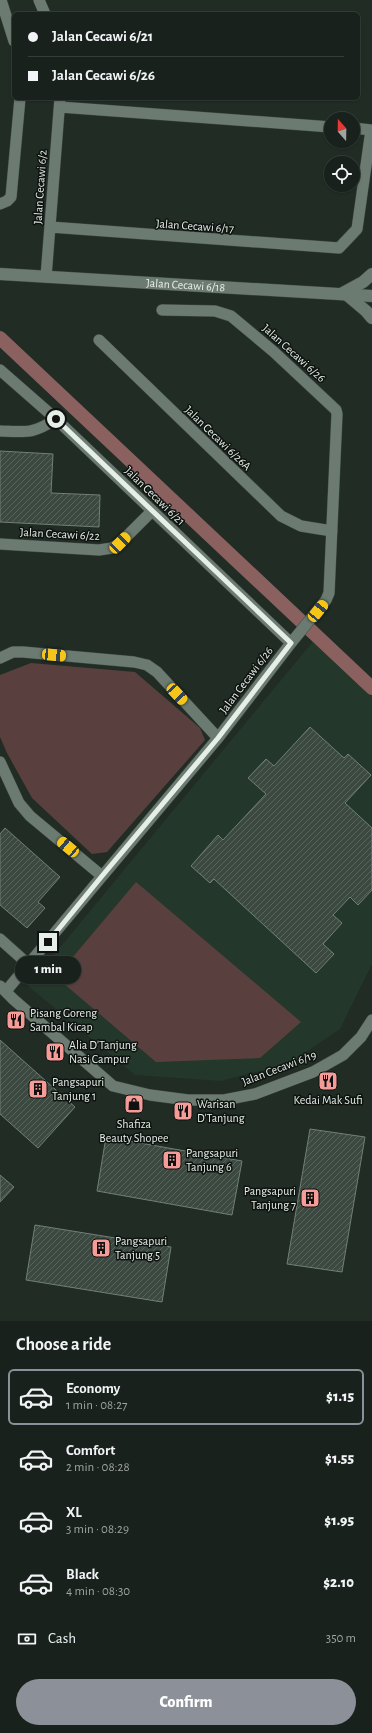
<!DOCTYPE html>
<meta charset="utf-8">
<style>
:root{--surface:#18211b;--page:#212924;--text:#f1f3f6;--muted:#9fa3a3;--line:#363e3a;--accent:#8c9099}
body{margin:0;font-family:"Alegreya Sans",sans-serif;background:var(--page);color:var(--text);height:100vh;display:flex;flex-direction:column;font-size:15px;white-space:nowrap}
*{box-sizing:border-box;margin:0}
p{font-size:13px;color:var(--muted)}
.icon{flex:none;width:22px;height:22px;fill:none;stroke:currentColor;stroke-width:2;stroke-linecap:round;stroke-linejoin:round}
.map{position:relative;height:1321px;overflow:hidden}
.details{display:flex;flex-direction:column;background:var(--surface);flex:1}
.details>*{flex:none}
.banner{position:absolute;left:12px;top:12px;width:348px;height:88px;border-radius:6px;box-shadow:0 1px 3px #0004,0 0 0 1px var(--line);display:grid;align-content:center;height:88px;padding:0 16px;background:var(--surface)}
.needle{width:26px;rotate:340deg}
.controls{position:absolute;left:324px;top:112px;display:grid;gap:8px}
.controls a{display:grid;place-items:center;width:36px;height:36px;border-radius:50%;background:var(--surface);box-shadow:0 1px 3px #0004,0 0 0 1px var(--line);font-size:20px}
.end{position:absolute;width:18px;height:18px;margin:-9px;border:5px solid #e6eee8;background:#111;box-shadow:0 0 0 2px #111}
.from{border-radius:50%}
.bubble{position:absolute;height:28px;border-radius:14px;background:var(--surface);box-shadow:0 1px 3px #0004,0 0 0 1px var(--line);font-size:13px;font-weight:800;line-height:28px;text-align:center}
.car{position:absolute;width:12px;height:24px;margin:-12px -6px;border-radius:5px;box-shadow:0 0 3px 1px #0007;background:linear-gradient(#f5c518 24%,#345 0 40%,#f5c518 0 76%,#345 0 86%,#f5c518 0)}
.banner b{display:flex;align-items:center;gap:14px;height:38px;font-size:15px}
.banner b+b{border-top:1px solid var(--line)}
.banner i{width:10px;height:10px;background:var(--text)}
ul{padding:0;list-style:none}
li{display:flex;align-items:center;gap:12px;height:56px;margin:0 8px 6px;padding:0 8px;border:2px solid transparent;border-radius:6px}
li div{flex:1}
li b{display:block;font-size:15px}
li em{font-style:normal;font-weight:800}
li.selected{border-color:var(--accent)}
li>.icon{width:36px;height:36px;stroke-width:1.5}
h2{padding:0 16px;font-size:18px;line-height:48px}
.pay{display:flex;align-items:center;gap:10px;height:44px;padding:0 16px;font-size:15px}
.pay p{margin-inline-start:auto}
.cta{display:flex;gap:8px;margin-top:auto;padding:8px 16px}
.cta a{flex:1;height:46px;border-radius:24px;background:var(--accent);color:#fff;font-size:16px;font-weight:800;line-height:46px;text-align:center}
.map>svg:first-child{display:block}
.built{fill:#24372b}
.park{fill:#59403f}
.lines{fill:none;stroke-linecap:round;stroke-linejoin:round}
.canal{stroke:#8a615f;stroke-width:14}
.building{fill:url(#building-hatch);stroke:#718076}
.street-casing{stroke:#3e4942;stroke-width:12}
.secondary-casing{stroke:#3e4942;stroke-width:13}
.street{stroke:#6c7b71;stroke-width:11}
.secondary{stroke:#6c7b71;stroke-width:12}
.route{stroke:#e6eee8;stroke-width:5}
.labels{text-anchor:middle;dominant-baseline:central;stroke-width:3;stroke-linejoin:round;paint-order:stroke}
.street-label{font-size:12px;fill:#e6eee8;stroke:#0e1310}
.poi-label{font-size:12px;fill:#e6eee8;stroke:#0e1310;text-anchor:start}
</style>
<div class="map">
<svg width="372" height="1321" viewBox="0 0 372 1321">
<defs>
<pattern id="building-hatch" width="6" height="6" patternUnits="userSpaceOnUse"><rect width="6" height="6" fill="#3b4940"/><path d="M-1 1l2-2M0 6l6-6M5 7l2-2" fill="none" stroke="#57645c"/></pattern>
</defs>
<rect width="100%" height="100%" fill="#202c24"/>
<path class="built" d="M315 639 372 694V964L340 1029 290 1063 221 1081 135 1075 28 986Z"/>
<path class="park" d="M31 663 135 672 200 728 205 740 107 852 92 854 32 798 7 753 0 737V675Z
M136 882 301 1022 260 1058 156 1062 56 977Z"/>
<g class="lines">
<path class="canal" d="M0 338 372 688"/>
</g>
<path class="building" d="M0 451 53 454 51 493 100 495 99 527 0 522Z
M310 727 344 758 348 754 371 775 345 803 372 828V890L358 905 350 897 333 915 342 923 323 944 334 954 316 973 214 879 210 883 191 866 218 835 223 840 266 794 248 778 266 759 274 766Z
M5 828 60 877 38 902 45 908 27 928 0 905V834Z
M0 1040 75 1107 38 1148 0 1114Z
M310 1129 365 1137 342 1272 287 1264Z
M106 1137 242 1161 232 1215 97 1191Z
M0 1175 14 1187 0 1202Z
M35 1225 171 1247 162 1302 26 1280Z"/>
<g class="lines">
<g class="street-casing">
<path id="street" d="M1 0 14 41
M39 0 45 14
M60 107 331 127
M0 204 7 201 11 197 20 98
M50 227 339 248 357 229 371 130 353 128
M46 277 60 98
M99 340 281 516 301 526 332 531
M0 370 56 419 291 643
M0 431C27 432 33 434 56 419
M0 544 99 550 112 548 120 543 152 511
M0 658 13 652H23L134 662 147 665 157 672 218 738
M0 762 19 803 30 816 102 876
M0 939 29 965
M0 986 13 999 113 1086 150 1095 188 1100H224L255 1094 313 1072 343 1055 361 1037 372 1020
M6 991 218 738 291 643 326 600 329 593 337 414 336 410 274 352 231 316 215 311 162 310"/>
</g>
<g class="secondary-casing">
<g id="secondary">
<path id="s1" d="M0 274 372 296"/>
<path d="M341 294 363 282 372 274"/>
<path d="M347 295 366 311 372 318"/>
</g>
</g>
<use href="#street" class="street"/>
<use href="#secondary" class="secondary"/>
</g>
<g class="lines">
<path class="route" d="M48 942 102 876 218 738 291 643 56 419"/>
</g>
<defs>
<g id="restaurant-square" transform="scale(1)"><rect x="-9" y="-9" width="18" height="18" rx="4" fill="#f59b98" stroke="#0e1310"/><path d="M-5-6h1v4h1v-4h1v4h1v-4h1v5L-1.5 .5V6h-2V.5L-5-1ZM5-6V6H3V1.5H1.5Q1.5-4 5-6Z" fill="#111"/></g>
<g id="building-square" transform="scale(1)"><rect x="-9" y="-9" width="18" height="18" rx="4" fill="#f59b98" stroke="#0e1310"/><path d="M-4-6H4V6H1V3H-1V6H-4ZM-2.5-4.3h1.7v1.8h-1.7ZM.8-4.3h1.7v1.8H.8ZM-2.5-1h1.7V.8h-1.7ZM.8-1h1.7V.8H.8Z" fill="#111"/></g>
<g id="shop-square" transform="scale(1)"><rect x="-9" y="-9" width="18" height="18" rx="4" fill="#f59b98" stroke="#0e1310"/><path d="M-5-2.5h2.3a2.7 3.5 0 0 1 5.4 0H5L5.5 6h-11ZM-1.5-2.5h3a1.5 2.3 0 0 0-3 0Z" fill="#111"/></g>
</defs>
<g fill-rule="evenodd">
<use href="#restaurant-square" x="16" y="1020"/>
<use href="#restaurant-square" x="55" y="1052"/>
<use href="#restaurant-square" x="328" y="1081"/>
<use href="#building-square" x="38" y="1089"/>
<use href="#shop-square" x="134" y="1104"/>
<use href="#restaurant-square" x="183" y="1111"/>
<use href="#building-square" x="172" y="1160"/>
<use href="#building-square" x="310" y="1198"/>
<use href="#building-square" x="101" y="1248"/>
</g>
<g class="labels">
<g class="street-label">
<text transform="translate(40 187) rotate(-86)">Jalan Cecawi 6/2</text>
<text transform="translate(195 226) rotate(4)">Jalan Cecawi 6/17</text>
<text stroke="none"><textPath href="#s1" startOffset="186">Jalan Cecawi 6/18</textPath></text>
<text transform="translate(294 353) rotate(42)">Jalan Cecawi 6/26</text>
<text transform="translate(218 438) rotate(44)">Jalan Cecawi 6/26A</text>
<text transform="translate(155 496) rotate(44)">Jalan Cecawi 6/21</text>
<text transform="translate(60 534) rotate(3)">Jalan Cecawi 6/22</text>
<text transform="translate(246 680) rotate(-53)">Jalan Cecawi 6/26</text>
<text transform="translate(279 1068) rotate(-21)">Jalan Cecawi 6/19</text>
</g>
<g class="poi-label">
<text x="30" y="1013">Pisang Goreng<tspan x="30" dy="14">Sambal Kicap</tspan></text>
<text x="69" y="1045">Alia D'Tanjung<tspan x="69" dy="14">Nasi Campur</tspan></text>
<text x="52" y="1082">Pangsapuri<tspan x="52" dy="14">Tanjung 1</tspan></text>
<text x="328" y="1100" text-anchor="middle">Kedai Mak Sufi</text>
<text x="197" y="1104">Warisan<tspan x="197" dy="14">D'Tanjung</tspan></text>
<text x="134" y="1124" text-anchor="middle">Shafiza<tspan x="134" dy="14">Beauty Shopee</tspan></text>
<text x="186" y="1153">Pangsapuri<tspan x="186" dy="14">Tanjung 6</tspan></text>
<text x="296" y="1191" text-anchor="end">Pangsapuri<tspan x="296" dy="14">Tanjung 7</tspan></text>
<text x="115" y="1241">Pangsapuri<tspan x="115" dy="14">Tanjung 5</tspan></text>
</g>
</g>
</svg>
<div class="controls">
<a><svg class="needle" viewBox="-14 -14 28 28"><path d="M0-13l5 13h-10z" fill="#e53935"/><path d="M0 13l5-13h-10z" fill="#9fa3a3"/></svg></a>
<a><svg class="icon" aria-label="locate" viewBox="0 0 24 24"><circle cx="12" cy="12" r="6"/><path d="M12 2v4M12 18v4M2 12h4M18 12h4"/></svg></a>
</div>
<i class="end from" style="left:56px;top:419px"></i>
<i class="end" style="left:48px;top:942px"></i>
<div class="bubble" style="left:15px;top:956px;width:66px">1 min</div>
<i class="car" style="left:120px;top:543px;rotate:45deg"></i>
<i class="car" style="left:318px;top:611px;rotate:39deg"></i>
<i class="car" style="left:54px;top:655px;rotate:95deg"></i>
<i class="car" style="left:177px;top:694px;rotate:137deg"></i>
<i class="car" style="left:68px;top:847px;rotate:310deg"></i>
<div class="banner">
<b><i class="from"></i>Jalan Cecawi 6/21</b>
<b><i></i>Jalan Cecawi 6/26</b>
</div>
</div>
<section class="details">
<h2>Choose a ride</h2>
<ul>
<li class="selected"><svg class="icon" aria-label="car" viewBox="0 0 24 24"><path d="M5 17H2v-5l4-1 3-4h7l3 4 3 1v5h-3M9 17h6M6 11h13"/><circle cx="7" cy="17" r="2"/><circle cx="17" cy="17" r="2"/></svg><div><b>Economy</b><p>1 min · 08:27</p></div><em>$1.15</em></li>
<li><svg class="icon" aria-label="car" viewBox="0 0 24 24"><path d="M5 17H2v-5l4-1 3-4h7l3 4 3 1v5h-3M9 17h6M6 11h13"/><circle cx="7" cy="17" r="2"/><circle cx="17" cy="17" r="2"/></svg><div><b>Comfort</b><p>2 min · 08:28</p></div><em>$1.55</em></li>
<li><svg class="icon" aria-label="car" viewBox="0 0 24 24"><path d="M5 17H2v-5l4-1 3-4h7l3 4 3 1v5h-3M9 17h6M6 11h13"/><circle cx="7" cy="17" r="2"/><circle cx="17" cy="17" r="2"/></svg><div><b>XL</b><p>3 min · 08:29</p></div><em>$1.95</em></li>
<li><svg class="icon" aria-label="car" viewBox="0 0 24 24"><path d="M5 17H2v-5l4-1 3-4h7l3 4 3 1v5h-3M9 17h6M6 11h13"/><circle cx="7" cy="17" r="2"/><circle cx="17" cy="17" r="2"/></svg><div><b>Black</b><p>4 min · 08:30</p></div><em>$2.10</em></li>
</ul>
<div class="pay"><svg class="icon" aria-label="cash" viewBox="0 0 24 24"><path d="M3 7h18v10H3z"/><circle cx="12" cy="12" r="2"/></svg>Cash<p>350 m</p></div>
<div class="cta"><a>Confirm</a></div>
</section>
